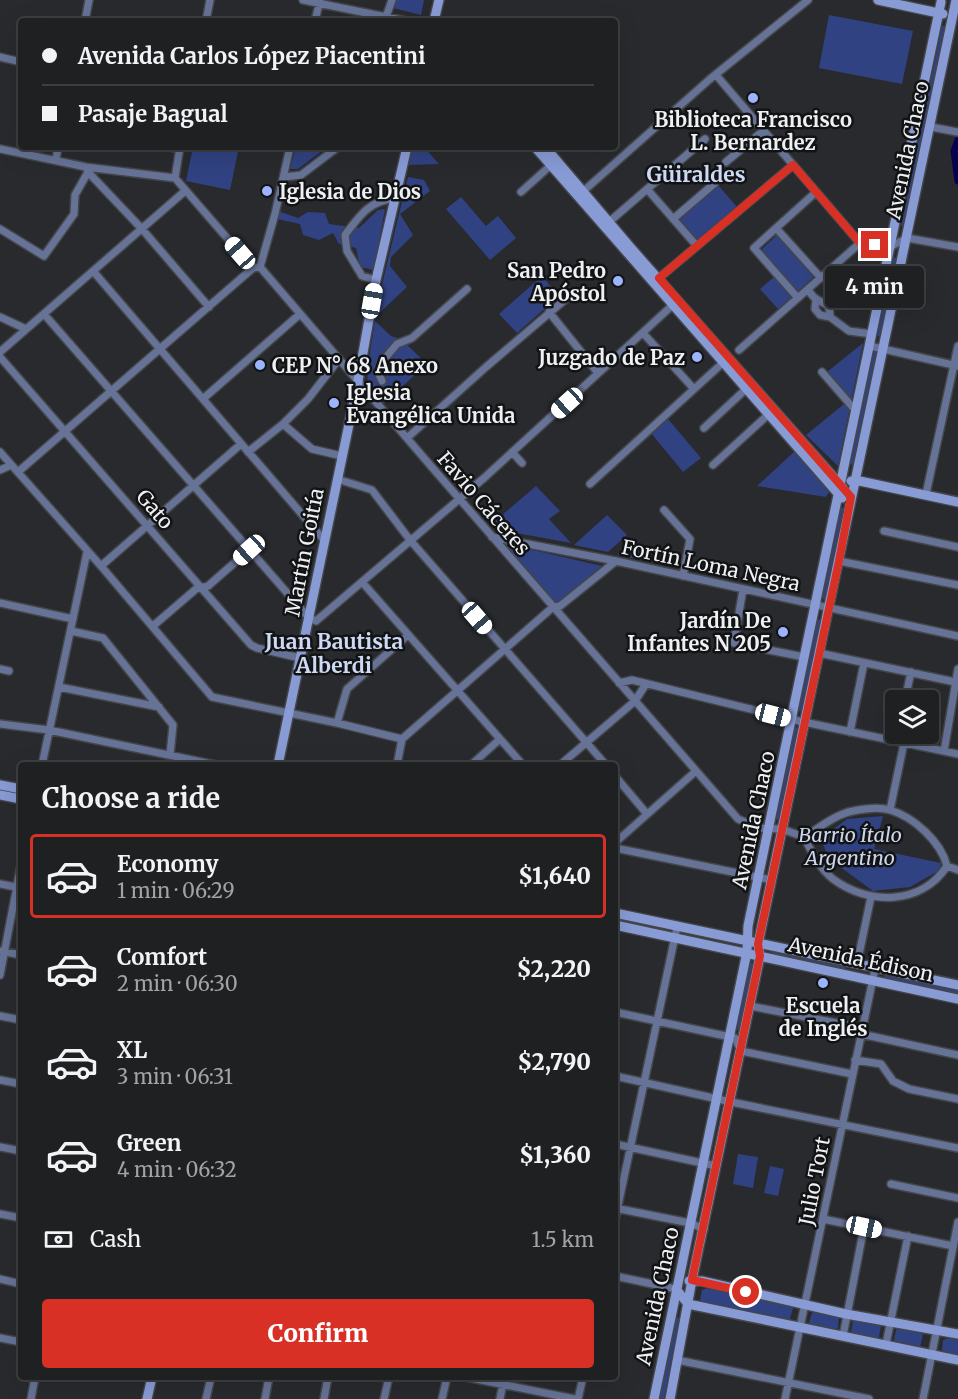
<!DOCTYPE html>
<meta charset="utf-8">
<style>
:root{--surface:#1e2022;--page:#26282a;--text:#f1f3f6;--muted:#a1a3a5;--line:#3c3e40;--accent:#d93025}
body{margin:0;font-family:Merriweather,serif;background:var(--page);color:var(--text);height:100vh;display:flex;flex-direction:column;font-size:22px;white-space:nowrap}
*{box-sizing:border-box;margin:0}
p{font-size:20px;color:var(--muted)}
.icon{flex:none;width:33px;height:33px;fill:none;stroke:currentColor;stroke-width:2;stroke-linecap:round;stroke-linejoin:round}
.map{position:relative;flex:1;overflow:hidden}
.side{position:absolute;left:18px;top:762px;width:600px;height:618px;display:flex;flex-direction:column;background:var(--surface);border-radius:6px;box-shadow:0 6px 24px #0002,0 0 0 2px var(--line)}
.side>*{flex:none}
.banner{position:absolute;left:18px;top:18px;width:600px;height:132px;border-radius:6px;box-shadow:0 6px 24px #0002,0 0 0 2px var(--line);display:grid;align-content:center;height:132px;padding:0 24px;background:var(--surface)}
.tools{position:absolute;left:885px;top:690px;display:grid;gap:12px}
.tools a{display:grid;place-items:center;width:54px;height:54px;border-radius:6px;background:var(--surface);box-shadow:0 6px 24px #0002,0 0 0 2px var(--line);font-size:30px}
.end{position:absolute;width:27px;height:27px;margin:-14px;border:8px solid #d93025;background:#fff;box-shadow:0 0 0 3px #fff}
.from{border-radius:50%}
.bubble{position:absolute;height:42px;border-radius:6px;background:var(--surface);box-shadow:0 6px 24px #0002,0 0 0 2px var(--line);font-size:20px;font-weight:800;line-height:42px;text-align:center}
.car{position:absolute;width:18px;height:36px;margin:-18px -9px;border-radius:8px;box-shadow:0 0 4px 2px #0007;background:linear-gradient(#fff 24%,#345 0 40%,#fff 0 76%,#345 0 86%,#fff 0)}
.banner b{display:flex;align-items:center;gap:21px;height:57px;font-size:22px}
.banner b+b{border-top:2px solid var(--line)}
.banner i{width:15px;height:15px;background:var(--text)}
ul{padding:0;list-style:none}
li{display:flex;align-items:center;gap:18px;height:84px;margin:0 12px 9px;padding:0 12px;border:3px solid transparent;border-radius:6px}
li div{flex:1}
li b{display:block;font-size:22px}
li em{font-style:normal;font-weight:800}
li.on{border-color:var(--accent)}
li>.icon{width:54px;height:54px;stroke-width:1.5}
h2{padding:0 24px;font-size:27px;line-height:72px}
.pay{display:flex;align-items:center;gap:15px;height:66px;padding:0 24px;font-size:22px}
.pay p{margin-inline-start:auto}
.primary-button{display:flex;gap:12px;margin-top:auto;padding:12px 24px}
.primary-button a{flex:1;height:69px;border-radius:6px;background:var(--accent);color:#fff;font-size:24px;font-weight:800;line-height:69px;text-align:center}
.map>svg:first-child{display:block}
.green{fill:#314282}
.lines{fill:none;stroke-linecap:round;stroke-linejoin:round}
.canal{stroke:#08004f;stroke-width:7}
.street-casing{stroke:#44464a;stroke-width:10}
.secondary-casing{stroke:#44464a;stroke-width:12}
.street{stroke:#667397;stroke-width:7}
.secondary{stroke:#889bd5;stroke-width:9}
.route{stroke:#d93025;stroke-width:8}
.poi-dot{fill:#9cb4fd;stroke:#121314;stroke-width:2}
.labels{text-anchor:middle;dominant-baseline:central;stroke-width:5;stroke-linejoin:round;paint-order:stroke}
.poi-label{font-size:20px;font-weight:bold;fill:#eff0f3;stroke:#121314;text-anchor:start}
.street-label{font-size:20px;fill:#eff0f3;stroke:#121314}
.park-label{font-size:20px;font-style:italic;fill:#cdd5eb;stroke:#121314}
.neighbourhood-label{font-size:21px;font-weight:bold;fill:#cfd9f5;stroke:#121314}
</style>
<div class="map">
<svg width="958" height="1399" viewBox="0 0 958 1399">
<rect width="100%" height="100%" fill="#282a2e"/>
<path class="green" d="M396 0H424L421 15 393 8Z
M829 15 913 31 902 84 819 68Z
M942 26 948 27 907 227 901 226Z
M193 147H239L230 190 186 181Z
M296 147H327L298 169H290Z
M411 147H424L439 164 407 165Z
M408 177 424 180 430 191 400 214 413 235 391 257 390 266 407 287 374 318Z
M718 185 737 207 698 241 679 219Z
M461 197 486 226 498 216 516 238 490 260 446 209Z
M385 209 374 270 360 267 356 248 339 244 333 233 319 240 303 235 300 224 277 219 278 211 298 218 308 212 325 213 329 224 359 228 378 210Z
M778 234 815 276 778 309 760 289 780 272 761 250Z
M893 257 899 259 883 337 877 336Z
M542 276 559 296 517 333 499 314Z
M375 321 391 336 402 340 427 364 384 403 368 384 367 371Z
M863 343 838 466 806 435 844 404 822 376Z
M874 351 880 352 855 465 849 464Z
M668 419 701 458 683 472 651 433Z
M795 451 830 490 826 497 757 486Z
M536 486 560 511 549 519 571 543 505 531 495 521Z
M841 507 846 509 827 600 821 599Z
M607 515 627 535 608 552 574 545Z
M635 540 656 563 617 555Z
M511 545 602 566 555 605 506 548Z
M817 619 823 620 803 712 797 710Z
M794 727 799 728 780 820 774 819Z
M883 816 874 849 941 863 940 870 910 887 873 891 828 858 821 838 847 819Z
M772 951 845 966V971L771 956Z
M748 962 754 963 740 1030 734 1029Z
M885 974 958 989V994L884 979Z
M738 1154 758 1157 753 1188 733 1184Z
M770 1166 784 1169 778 1196 764 1193Z
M707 1288 791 1304 793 1308 790 1319 785 1321 704 1304 700 1300 702 1290Z
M816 1310 837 1314 839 1317 838 1328C829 1332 816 1329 809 1322L812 1313Z
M674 1317 680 1318 664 1399H658Z
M858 1318 878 1323 881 1326 879 1337C871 1341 857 1338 851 1331L853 1321Z
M901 1328 921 1332 923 1335 920 1347 916 1349 897 1344 894 1340 896 1330Z
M949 1338 958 1339V1356L946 1354 942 1350 943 1340Z"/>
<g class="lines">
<path class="canal" d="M958 140 954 151 958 181"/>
<g class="street-casing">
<path id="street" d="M303 0 406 21
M386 17 392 0
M85 21 89 0
M206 21 210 0
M315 21 320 0
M0 57 21 62
M716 75 860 243 890 247 907 238 958 247
M931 127 958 132
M170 147 180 149
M0 149 86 167 175 178
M56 160 58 147
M726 162 763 131
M86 167 88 172 142 229 209 307
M284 177 301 175 338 147
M175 178 253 268 260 267 430 465 738 819 759 828 782 829 804 837C811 851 820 869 833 879 868 905 921 906 947 866 941 842 914 817 890 810 880 807 863 809 853 811 836 814 819 828 804 837
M175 178 180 147
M647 189 696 245
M521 192 551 165
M579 195 710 79 808 0
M673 219 715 183
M609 222 705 139
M776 228 821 278
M0 229 44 256 74 214 75 195 88 172
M260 267 275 214 290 147
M93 271 324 540
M659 278 793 165
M376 280 362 276 347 251 345 235C361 214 368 202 395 198
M808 290C810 292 812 296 815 298 825 306 830 301 830 317L849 331 872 334
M798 298 754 248 816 192
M816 299 815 309 820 315 830 317
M549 312 598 373
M44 314 309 618 316 621 484 478 676 302
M0 317 26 329
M643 333 694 389
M870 346 958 366
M739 350 860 243
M0 352 185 191
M0 357 251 645 257 648 300 658
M822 372 856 411
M382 381 378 372 381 363 397 344 412 338 467 289
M204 398 300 314
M283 424 312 449 342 456
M704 428 746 389
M407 438 486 367 567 298
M0 452 101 566 212 697 337 723 402 739
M248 452 283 424 308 399 339 359
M512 452 522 463
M713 465 769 414
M0 470 11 465
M18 472 253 268
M337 479 372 490 410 540 606 765
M590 484 727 359
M926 494 958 346
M664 510 690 539 683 576
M884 531 958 547
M492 537 616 561 958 636
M839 561 958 585
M101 566 241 444
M362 582 523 765
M743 589 734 643 804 657
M0 603 73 619
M153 626 196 589 208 586 249 550
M71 631 103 638 173 725 170 755
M819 653 955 682
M0 669 9 671
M619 683 632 680 799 721 958 754
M59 687 159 707
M905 700 911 672
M337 723 347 689 408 635
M0 724 49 730 216 765
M850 732 864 663
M402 739 553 607 560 606 616 561
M944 751 958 669
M42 765 87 552
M397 765 402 739
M471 765 500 739
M560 765 635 701 646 684
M615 776 647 814
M890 810 904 743
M615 847 617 841 696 771
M615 848 772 880
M947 866 958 870
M0 884 21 888
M0 951 21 955
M857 964 871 897
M0 975 21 865
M750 1006 852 1026 861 1034 958 1055
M615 1012 735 1038 741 1051 852 1074
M0 1016 21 1020
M855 1060 881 1064 893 1081 909 1089 958 1099
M615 1076 731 1102 958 1148
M0 1080 21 1084
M615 1144 716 1166
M0 1147 21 1151
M891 1184 958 1198
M615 1208 690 1223 704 1229
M0 1214 21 1218
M823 1219 953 1246
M615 1220 677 927
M615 1276 676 1289
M0 1279 21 1284
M843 1336 864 1227
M0 1338 21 1342
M886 1344 908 1236
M677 1360 869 1399
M466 1377 575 1399
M31 1399 35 1377
M206 1399 211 1377
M265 1399 269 1377
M324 1399 328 1377
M384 1399 389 1377
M442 1399 447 1377
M500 1399 504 1377
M578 1399 583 1377
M785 1399 875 969
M923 1399 958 1222"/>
</g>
<g class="secondary-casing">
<path id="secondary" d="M878 0 943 14
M434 21 439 0
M535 147 842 498
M545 147 630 247 843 488
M851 481 855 480 958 502
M278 765 358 381 376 280 407 147
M0 785 21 789
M0 795 21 799
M615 913 958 985
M615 925 958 999
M689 1281H702L846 1314 958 1334
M676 1289 688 1304 958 1360
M147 1399 152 1377
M654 1399 747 952 748 926 941 2
M670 1399 692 1280 760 956 758 944 956 0"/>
</g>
<use href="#street" class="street"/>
<use href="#secondary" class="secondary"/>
</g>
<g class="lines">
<path class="route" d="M746 1292 692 1280 760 956 758 944 839 561 851 497 659 278 793 165 860 243 875 245"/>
</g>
<g class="poi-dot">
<circle cx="753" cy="98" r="6"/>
<circle cx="267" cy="191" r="6"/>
<circle cx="618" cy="281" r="6"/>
<circle cx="697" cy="357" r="6"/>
<circle cx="260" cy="365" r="6"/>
<circle cx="334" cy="403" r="6"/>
<circle cx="783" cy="632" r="6"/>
<circle cx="823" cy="983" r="6"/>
</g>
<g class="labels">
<g class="poi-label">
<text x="753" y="119" text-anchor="middle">Biblioteca Francisco<tspan x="753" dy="23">L. Bernardez</tspan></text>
<text x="279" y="191">Iglesia de Dios</text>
<text x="606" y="270" text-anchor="end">San Pedro<tspan x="606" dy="23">Apóstol</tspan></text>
<text x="685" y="357" text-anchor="end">Juzgado de Paz</text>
<text x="272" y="365">CEP N° 68 Anexo</text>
<text x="346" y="392">Iglesia<tspan x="346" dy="23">Evangélica Unida</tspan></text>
<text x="771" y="620" text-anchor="end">Jardín De<tspan x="771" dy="23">Infantes N 205</tspan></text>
<text x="823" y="1005" text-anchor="middle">Escuela<tspan x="823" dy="23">de Inglés</tspan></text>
</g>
<g class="street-label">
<text transform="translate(907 150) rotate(-78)">Avenida Chaco</text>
<text transform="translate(484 503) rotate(49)">Favio Cáceres</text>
<text transform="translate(155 509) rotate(49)">Gato</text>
<text transform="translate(304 552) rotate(-79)">Martín Goitía</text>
<text transform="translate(711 565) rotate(12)">Fortín Loma Negra</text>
<text transform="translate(753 820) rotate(-78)">Avenida Chaco</text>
<text transform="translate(861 959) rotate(12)">Avenida Édison</text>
<text transform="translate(814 1181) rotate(-79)">Julio Tort</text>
<text transform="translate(657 1296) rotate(-78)">Avenida Chaco</text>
</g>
<g class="park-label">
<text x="850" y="834">Barrio Ítalo<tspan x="850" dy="23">Argentino</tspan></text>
</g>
<g class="neighbourhood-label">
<text x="696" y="174">Güiraldes</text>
<text x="334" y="641">Juan Bautista<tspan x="334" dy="24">Alberdi</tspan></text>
</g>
</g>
</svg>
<div class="tools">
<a><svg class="icon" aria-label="layers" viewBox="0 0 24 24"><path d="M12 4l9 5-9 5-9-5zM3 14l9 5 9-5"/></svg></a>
</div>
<i class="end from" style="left:746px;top:1292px"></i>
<i class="end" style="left:875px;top:245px"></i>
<div class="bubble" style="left:825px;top:266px;width:99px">4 min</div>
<i class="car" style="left:240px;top:253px;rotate:319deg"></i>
<i class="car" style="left:372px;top:301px;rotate:10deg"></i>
<i class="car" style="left:567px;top:403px;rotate:228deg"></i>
<i class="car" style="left:249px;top:550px;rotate:228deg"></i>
<i class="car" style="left:477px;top:618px;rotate:139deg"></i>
<i class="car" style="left:773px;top:715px;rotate:104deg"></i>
<i class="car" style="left:864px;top:1227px;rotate:102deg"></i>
<div class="banner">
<b><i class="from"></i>Avenida Carlos López Piacentini</b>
<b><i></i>Pasaje Bagual</b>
</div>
<section class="side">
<h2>Choose a ride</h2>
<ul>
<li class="on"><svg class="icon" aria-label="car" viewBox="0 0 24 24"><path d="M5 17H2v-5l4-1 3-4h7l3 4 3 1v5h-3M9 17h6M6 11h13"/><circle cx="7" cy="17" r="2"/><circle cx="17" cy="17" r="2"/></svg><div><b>Economy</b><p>1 min · 06:29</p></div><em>$1,640</em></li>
<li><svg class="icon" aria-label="car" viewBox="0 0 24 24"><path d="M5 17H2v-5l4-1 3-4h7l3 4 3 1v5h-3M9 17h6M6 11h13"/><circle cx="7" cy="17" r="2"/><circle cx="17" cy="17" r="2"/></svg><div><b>Comfort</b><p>2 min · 06:30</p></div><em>$2,220</em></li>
<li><svg class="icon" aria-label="car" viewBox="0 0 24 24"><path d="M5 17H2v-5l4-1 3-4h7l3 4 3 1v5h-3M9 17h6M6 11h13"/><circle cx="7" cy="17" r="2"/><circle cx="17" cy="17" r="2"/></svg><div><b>XL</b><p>3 min · 06:31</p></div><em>$2,790</em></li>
<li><svg class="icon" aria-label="car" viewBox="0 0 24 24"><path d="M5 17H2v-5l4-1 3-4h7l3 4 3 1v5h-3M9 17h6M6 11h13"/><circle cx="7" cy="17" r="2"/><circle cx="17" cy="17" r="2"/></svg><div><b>Green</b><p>4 min · 06:32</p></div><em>$1,360</em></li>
</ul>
<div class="pay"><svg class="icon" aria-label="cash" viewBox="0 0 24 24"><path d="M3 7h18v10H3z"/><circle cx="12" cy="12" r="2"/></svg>Cash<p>1.5 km</p></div>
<div class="primary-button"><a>Confirm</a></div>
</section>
</div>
